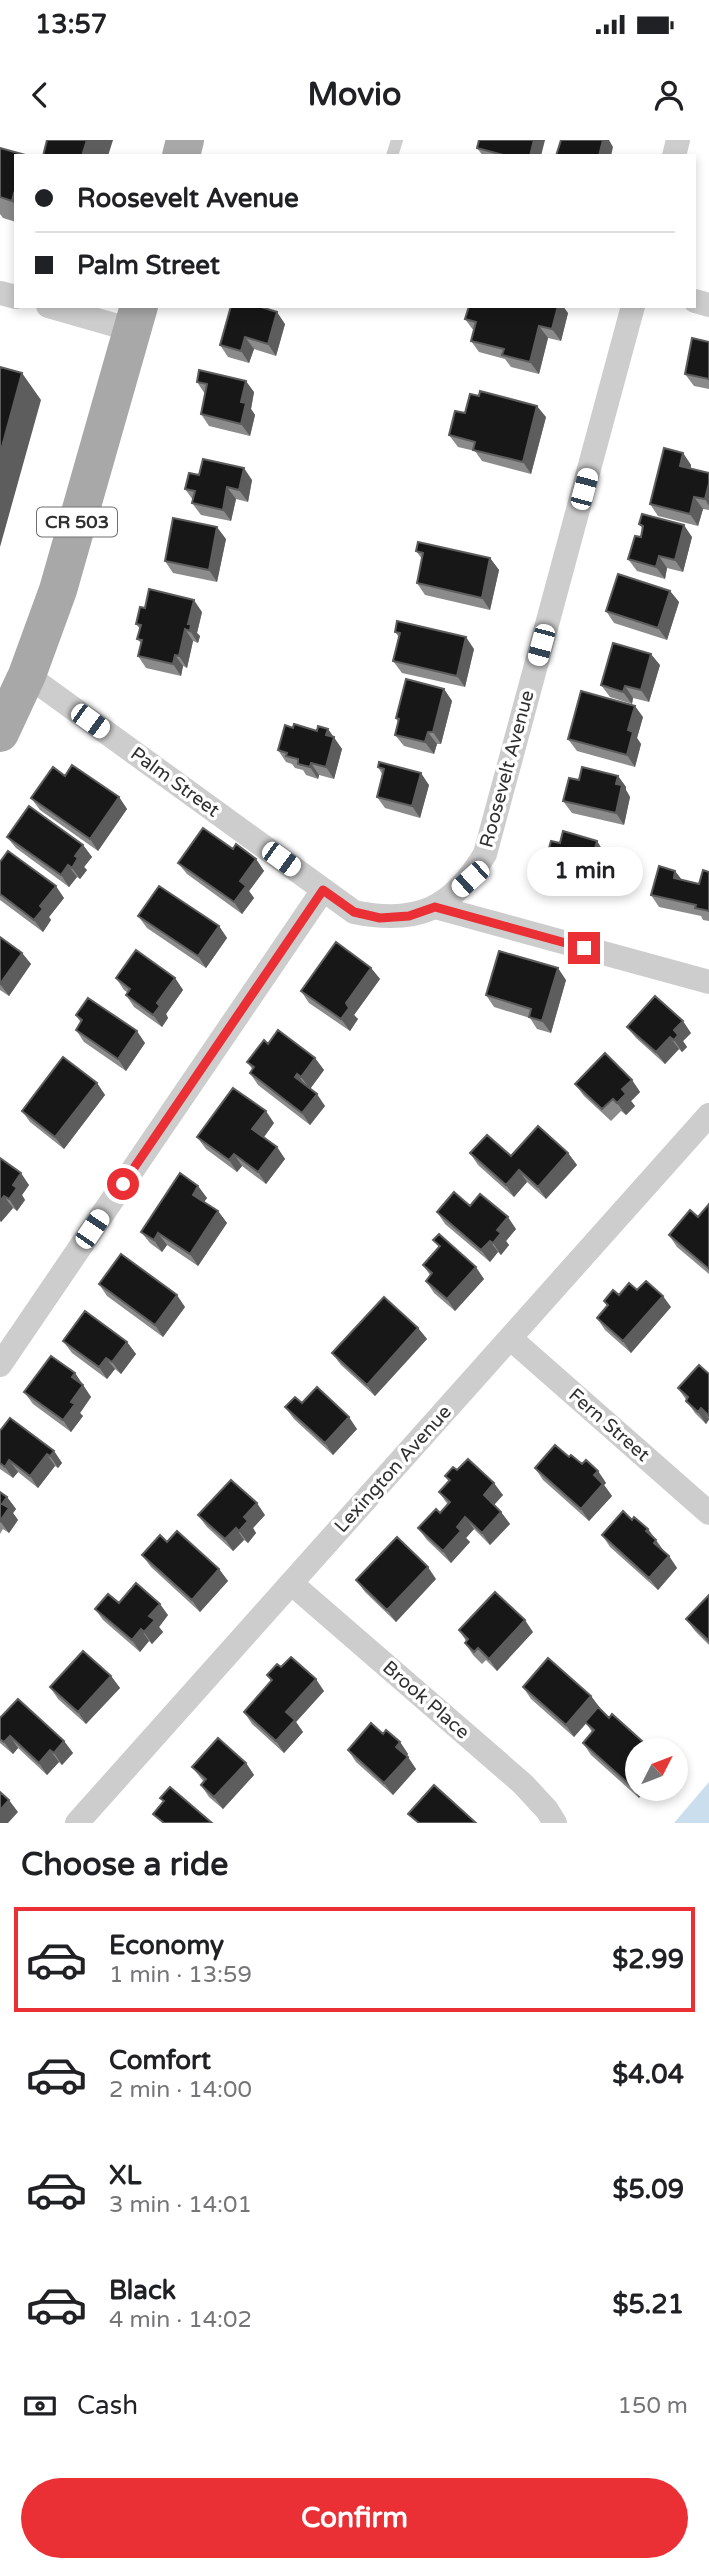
<!DOCTYPE html>
<meta charset="utf-8">
<style>
:root{--surface:#fff;--page:#f2f2f2;--text:#202124;--muted:#757577;--line:#e0e0e0;--accent:#ea2f35}
body{margin:0;font-family:"Varela Round",sans-serif;background:var(--page);color:var(--text);height:100vh;display:flex;flex-direction:column;font-size:26px;white-space:nowrap}
*{box-sizing:border-box;margin:0}
p{font-size:23px;color:var(--muted)}
.icon{flex:none;width:38px;height:38px;fill:none;stroke:currentColor;stroke-width:2;stroke-linecap:round;stroke-linejoin:round}
.map{position:relative;height:1683px;overflow:hidden}
.sheet{display:flex;flex-direction:column;background:var(--surface);flex:1}
.sheet>*{flex:none}
.guide{position:absolute;left:14px;top:14px;width:682px;height:154px;border-radius:0px;box-shadow:0 4px 10px #0003;display:grid;align-content:center;height:154px;padding:0 21px;background:var(--surface)}
.needle{width:46px;rotate:48deg}
.controls{position:absolute;left:625px;top:1598px;display:grid;gap:14px}
.controls a{display:grid;place-items:center;width:63px;height:63px;border-radius:50%;background:var(--surface);box-shadow:0 4px 10px #0003;font-size:35px}
.end{position:absolute;width:32px;height:32px;margin:-16px;border:9px solid #ea2f35;background:#fff;box-shadow:0 0 0 4px #fff}
.from{border-radius:50%}
.bubble{position:absolute;height:49px;border-radius:24px;background:var(--surface);box-shadow:0 4px 10px #0003;font-size:23px;font-weight:800;line-height:49px;text-align:center}
.car{position:absolute;width:21px;height:42px;margin:-21px -10px;border-radius:9px;box-shadow:0 0 5px 2px #0007;background:linear-gradient(#fff 24%,#345 0 40%,#fff 0 76%,#345 0 86%,#fff 0)}
.guide b{display:flex;align-items:center;gap:24px;height:66px;font-size:26px}
.guide b+b{border-top:2px solid var(--line)}
.guide i{width:18px;height:18px;background:var(--text)}
ul{padding:0;list-style:none}
li{display:flex;align-items:center;gap:21px;height:105px;margin:0 14px 10px;padding:0 7px;border:4px solid transparent;border-radius:0px}
li div{flex:1}
li b{display:block;font-size:26px}
li em{font-style:normal;font-weight:800}
li.current{border-color:var(--accent)}
li>.icon{width:63px;height:63px;stroke-width:1.5}
h2{padding:0 21px;font-size:32px;line-height:84px}
.pay{display:flex;align-items:center;gap:18px;height:77px;padding:0 21px;font-size:26px}
.pay p{margin-inline-start:auto}
.action{display:flex;gap:14px;margin-top:auto;padding:14px 21px}
.action a{flex:1;height:80px;border-radius:42px;background:var(--accent);color:#fff;font-size:28px;font-weight:800;line-height:80px;text-align:center}
.status{display:flex;justify-content:space-between;align-items:center;height:49px;padding:0 35px;background:var(--surface);direction:ltr}
.status svg{height:19px;fill:currentColor}
header{display:flex;justify-content:space-between;align-items:center;height:91px;padding:0 21px;background:var(--surface);font-size:32px;font-weight:800}
.map>svg:first-child{display:block}
.water{fill:#cadeed}
.lines{fill:none;stroke-linecap:round;stroke-linejoin:round}
.service{stroke:#cdcdcd;stroke-width:12}
.minor{stroke:#cdcdcd;stroke-width:24}
.primary{stroke:#a8a8a8;stroke-width:38}
.wall{fill:#8b8b8b}
.shaded-wall{fill:#5d5d5d}
.building{fill:#171717;stroke:#5d5d5d;stroke-width:2}
.route{stroke:#ea2f35;stroke-width:9}
.labels{text-anchor:middle;dominant-baseline:central;stroke-width:7;stroke-linejoin:round;paint-order:stroke}
.shield{fill:#fff;stroke:#6e6e6e;stroke-width:2}
.shield-label{font-size:18px;font-weight:bold;fill:#303030}
.street-label{font-size:19px;fill:#303030;stroke:#fff}
</style>
<div class="status"><b>13:57</b><svg viewBox="0 0 49 12"><path d="M0 12V9h3v3zM5 12V6h3v6zM10 12V3h3v9zM15 12V0h3v12zM26 1h20v11H26zM47 4h2v5h-2z"/></svg></div>
<header><svg class="icon" aria-label="back" viewBox="0 0 24 24"><path d="M15 5l-7 7 7 7"/></svg>Movio<svg class="icon" aria-label="person" viewBox="0 0 24 24"><circle cx="12" cy="8" r="4"/><path d="M4 21q1-7 8-7t8 7"/></svg></header>
<div class="map">
<svg width="709" height="1683" viewBox="0 0 709 1683">
<rect width="100%" height="100%" fill="#fff"/>
<path class="water" d="M709 1642V1683H674Z"/>
<g class="lines">
<path class="service" d="M392 16 397 0"/>
<path class="minor" d="M674 16 678 0
M0 153 16 157
M695 161 709 165
M48 166 132 190
M27 535 354 772C417 785 452 769 485 714L633 166
M435 767 709 842
M510 1198 709 1373
M0 1225 323 750
M291 1443 523 1644 547 1670 555 1683
M77 1683 709 975"/>
<path class="primary" d="M181 16 185 0
M0 593 27 535 58 450 139 166"/>
</g>
<path class="wall" d="M0 8 16 16V82L3 78 0 74Z
M477 8 541 16H483Z
M568 173 561 201 548 198 539 234 511 227 505 219 479 212 471 201 474 191 465 179Z
M285 184 276 216 254 209 249 223 228 217 220 205Z
M709 202V249L694 246 685 234Z
M197 242 254 252 251 269 255 275 250 296 209 286 201 274 205 254Z
M465 273 546 277 531 334 482 321 475 311 458 307 449 295Z
M683 313 691 325V329L709 333V370L703 369 698 386 658 376 650 364Z
M199 335 252 340 248 362 236 359 231 381 201 375 192 363 193 360 185 349Z
M639 384 692 397 683 432 667 428 665 439 637 431 628 419 641 397 643 389Z
M226 399 217 442 173 433 165 421Z
M416 411 490 418 499 430 490 470 425 455 417 443 422 419Z
M670 451 679 462 667 500 614 483 606 471Z
M145 468 202 472 197 493 200 496 198 503 193 501 187 528 183 526 181 536 146 528 138 516 141 503 137 499 140 489 136 484Z
M395 492 474 509 465 547 402 533 393 521 399 497Z
M660 525 649 562 633 558 632 564 610 557 601 545Z
M444 549 452 561 441 604H437L434 614 404 606 395 595 398 582 396 578Z
M643 577 637 598 641 604 635 627 577 611 568 599Z
M293 588 317 591 328 589 342 609 334 639 319 635 318 639 306 635 303 630 295 628 292 624 286 622 278 610Z
M378 627 429 645 420 678 385 668 377 657 382 634Z
M65 636 119 657 127 669 98 711 40 670 31 658Z
M618 636 626 647V650L630 657 624 685 572 673 563 661 579 640Z
M7 697 83 705 92 717 84 727 87 730 80 739 77 737 69 747 16 708Z
M233 709 256 719 264 731 249 751 254 758 242 774 187 734 178 723Z
M605 713V714L611 723 603 752 552 738 544 726Z
M0 722 64 758 49 777 51 780 43 792 0 760Z
M675 731 682 740 699 744 709 732V781L703 780 701 776 659 767 651 755Z
M138 776 219 786 227 798 206 828 147 788Z
M0 797 22 813 31 824 9 856 0 850Z
M371 828 380 839 354 875 358 879 350 891 309 863 301 851Z
M116 838H175L183 850 166 874 168 878 162 887 134 867 126 855 128 853 124 850Z
M566 840 551 893 537 889 530 878 494 867 486 855Z
M76 875 145 903 126 931 84 902 76 890 81 883Z
M627 887 691 893 683 901 687 907 682 912 679 909 665 924 636 898Z
M268 904 315 918 324 930 310 949 325 966 310 985 258 945 250 933 253 930 247 922Z
M632 940 640 952 631 961 635 966 626 975 621 971 611 981 584 956 575 944Z
M97 943 105 955 64 1009 30 982 22 971Z
M274 983 264 997 277 1007 285 1019 266 1044 242 1026 237 1032 206 1009 197 997Z
M470 1013 511 1016 568 1013 577 1025 546 1059 527 1042 514 1057 478 1025Z
M0 1018 29 1045 22 1055 25 1060 17 1071 13 1068 1 1082 0 1081Z
M198 1046 207 1058 204 1062 218 1071 227 1083 198 1126 167 1105 162 1112 150 1103 141 1092Z
M709 1064V1134L677 1107 669 1095 698 1077Z
M470 1066 516 1089 506 1101 509 1105 501 1115 498 1112 490 1122 445 1084 437 1072Z
M433 1100 484 1139 455 1171 434 1153 426 1141 430 1135 423 1125 439 1107Z
M99 1144 185 1167 163 1197 107 1156Z
M637 1150 671 1167 631 1213 605 1190 597 1178 607 1166 604 1161 619 1155Z
M418 1188 427 1199 375 1256 341 1225 332 1213Z
M63 1201 127 1202 136 1214 121 1234 115 1229 107 1239 72 1213Z
M75 1233 91 1257 80 1273 83 1276 71 1292 33 1264 24 1252Z
M709 1234V1280L706 1284 695 1273 678 1248Z
M302 1263 357 1289 333 1315 294 1279 285 1267Z
M0 1291 54 1311 62 1323 58 1328 55 1326 38 1348 18 1332 13 1338 0 1329Z
M569 1317 598 1331 606 1343 604 1345 612 1356 589 1381 543 1340 535 1328Z
M457 1330 503 1355 494 1365 501 1372 510 1384 490 1405 474 1389 466 1398 470 1402 451 1423 427 1400 418 1388 440 1373 448 1365 439 1352 449 1342 445 1336Z
M0 1352 7 1357 16 1369 13 1373 18 1380 9 1393 3 1389 0 1394Z
M198 1375H265L253 1388 256 1393 248 1403 244 1400 233 1411 207 1387Z
M632 1380 648 1389 664 1411 669 1416 677 1428 658 1450 610 1407 602 1395Z
M167 1402 219 1429 228 1441 200 1472 151 1427 142 1415Z
M436 1439 396 1482 365 1452 356 1440Z
M709 1455V1505L695 1491 686 1479Z
M119 1463 168 1475 159 1487 163 1492 152 1504 149 1501 140 1512 103 1480 95 1469Z
M459 1490 533 1492 497 1531 486 1520 482 1524 473 1515 465 1503 466 1501Z
M281 1527 324 1551 296 1582 303 1592 284 1613 252 1584 244 1572 271 1541 267 1535Z
M111 1536 120 1548 86 1584 58 1559 50 1547Z
M523 1547 591 1556 600 1568 639 1658 591 1615 583 1603 592 1592 586 1583 574 1597 531 1559Z
M0 1578 64 1601 73 1613 62 1625 59 1622 47 1635 18 1608 13 1614 0 1603Z
M383 1594 400 1602 408 1614 407 1616 416 1629 393 1655 356 1622 348 1610Z
M246 1623 254 1635 223 1669 209 1657 201 1645 204 1642 192 1627Z"/>
<path class="shaded-wall" d="M87 0H113L108 16H82Z
M534 0H545L541 16H530Z
M603 0H609L613 7 611 16H599Z
M14 53 16 56V66L12 61Z
M558 166H563L568 173 561 201 552 189Z
M277 172 285 184 276 216 268 204Z
M539 186 548 198 539 234 530 222Z
M245 197 254 209 249 223 241 211Z
M22 233 41 260 0 407V314Z
M246 241 254 252 251 269 255 275 250 296 241 284V262Z
M537 266 546 277 531 334 523 322Z
M683 313 691 325 689 338 680 326Z
M244 328 252 340 248 362 239 350Z
M709 343V366L705 359Z
M227 347 236 359 231 381 223 370Z
M694 357 703 369 698 386 690 374Z
M684 385 692 397 683 432 675 420Z
M217 387 226 399 217 442 209 430Z
M659 416 667 428 665 439 656 427Z
M490 418 499 430 490 470 482 458Z
M670 451 679 462 667 500 658 488Z
M194 460 202 472 197 493 200 496 198 503 190 491 188 484Z
M185 489 193 501 187 528 179 516Z
M466 497 474 509 465 547 457 536Z
M651 514 660 525 649 562 641 550Z
M175 515 183 526 181 536 173 524Z
M625 546 633 558 632 564 623 552Z
M444 549 452 561 441 604 433 592Z
M635 566 643 577 637 598 641 604 635 627 627 615 628 590Z
M328 589 342 609 334 639 326 627V595Z
M428 592 437 604 434 614 425 602Z
M311 623 319 635 318 639 310 627Z
M421 633 429 645 420 678 412 666Z
M618 636 626 647V650L630 657 624 685 616 673V644Z
M119 657 127 669 98 711 90 699Z
M597 701 611 723 603 752 595 741V709Z
M83 705 92 717 84 727 87 730 80 739 72 728 75 716Z
M256 719 264 731 249 751 254 758 242 774 234 762 240 741Z
M68 725 77 737 69 747 61 735Z
M675 731 684 743 674 738Z
M56 746 64 758 49 777 51 780 43 792 34 780 40 766Z
M219 786 227 798 206 828 198 816Z
M22 813 31 824 9 856 0 844Z
M371 828 380 839 354 875 358 879 350 891 341 879 346 863Z
M558 828 566 840 551 893 542 881Z
M175 838 183 850 166 874 168 878 162 887 153 875 157 863Z
M683 881 691 893 683 901 687 907 682 912 674 900V890Z
M137 891 145 903 126 931 118 919Z
M670 897 679 909 665 924 656 912Z
M315 918 324 930 310 949 301 937Z
M297 934 306 946 295 937Z
M632 940 640 952 631 961 635 966 626 975 617 963 622 949Z
M97 943 105 955 64 1009 55 997Z
M317 954 325 966 310 985 302 973Z
M266 971 274 983 261 1001 252 989Z
M277 1007 285 1019 266 1044 258 1032Z
M568 1013 577 1025 546 1059 538 1047Z
M234 1014 242 1026 237 1032 229 1020Z
M519 1030 527 1042 514 1057 506 1045Z
M21 1033 29 1045 22 1055 25 1060 17 1071 9 1059 13 1045Z
M198 1046 207 1058 201 1066 193 1055Z
M4 1056 13 1068 1 1082 0 1080V1061Z
M218 1071 227 1083 198 1126 190 1114Z
M508 1077 516 1089 506 1101 509 1105 501 1115 493 1103 497 1090Z
M158 1093 167 1105 162 1112 154 1100Z
M490 1101 498 1112 490 1122 481 1110Z
M476 1127 484 1139 455 1171 447 1159Z
M177 1155 185 1167 163 1197 155 1185Z
M663 1156 671 1167 631 1213 623 1201Z
M418 1188 427 1199 375 1256 367 1245Z
M127 1202 136 1214 121 1234 112 1222Z
M106 1218 115 1229 107 1239 99 1227Z
M75 1233 91 1257 80 1273 83 1276 71 1292 63 1280 71 1262 72 1237Z
M701 1268 709 1279 706 1284 698 1272Z
M349 1277 357 1289 333 1315 325 1303Z
M54 1311 62 1323 58 1328 50 1316Z
M47 1314 55 1326 38 1348 30 1336Z
M9 1320 18 1332 13 1338 5 1327Z
M598 1331 606 1343 604 1345 612 1356 589 1381 581 1369 594 1335Z
M494 1343 503 1355 492 1367 484 1355Z
M7 1357 16 1369 13 1373 18 1380 9 1393 0 1381 2 1364Z
M257 1363 265 1375 253 1388 256 1393 248 1403 239 1391 244 1377Z
M501 1372 510 1384 490 1405 482 1393Z
M465 1377 474 1389 466 1398 470 1402 451 1423 443 1411 457 1387Z
M236 1388 244 1400 233 1411 225 1399Z
M648 1389 664 1412 662 1415 646 1391Z
M669 1416 677 1428 658 1450 649 1438Z
M428 1427 436 1439 396 1482 387 1470Z
M219 1429 228 1441 200 1472 192 1460Z
M160 1464 168 1475 159 1487 163 1492 152 1504 144 1492 149 1476Z
M525 1480 533 1492 497 1531 489 1519Z
M141 1489 149 1501 140 1512 132 1500Z
M111 1536 120 1548 86 1584 78 1572Z
M316 1539 324 1551 296 1582 303 1592 284 1613 276 1601 286 1572Z
M591 1556 600 1568 574 1597 566 1585Z
M10 1596 18 1608 13 1614 4 1602Z
M64 1601 73 1613 62 1625 54 1613Z
M400 1602 408 1614 404 1619 396 1607Z
M50 1610 59 1622 47 1635 39 1623Z
M408 1617 416 1629 393 1655 384 1643Z
M246 1623 254 1635 223 1669 214 1657Z
M637 1639V1648H648L639 1658 631 1646Z
M9 1660 18 1672 8 1683H0V1670Z"/>
<path class="building" d="M47 0H87L82 16H43Z
M479 0H534L530 16H507L477 8Z
M561 0H603L599 16H556Z
M0 8 29 16H16V54L14 53 12 61 0 57Z
M231 166H258L277 172 268 204 245 197 241 211 220 205Z
M469 166H558L552 189 539 186 530 222 502 215 504 209 471 201 476 182 465 179Z
M692 198 709 202V239L685 234Z
M0 227 22 233 0 314Z
M199 230 246 241 241 262 246 263 241 284 201 274 207 244 197 242Z
M480 251 537 266 523 322 473 310 475 302 449 295 455 271 465 273 470 254 479 256Z
M664 308 683 313 680 326 709 333V343L705 359 694 357 690 374 650 364Z
M203 319 244 328 239 350 227 347 223 370 192 363 195 351 185 349 189 333 199 335Z
M642 374 684 385 675 420 659 416 656 427 628 419 635 396 641 397 643 386 639 384Z
M173 378 217 387 209 430 165 421Z
M418 402 490 418 482 458 417 443 423 413 416 411Z
M618 434 670 451 658 488 606 471Z
M149 449 194 460 188 484H191L190 491 185 489 179 516 175 515 173 524 138 516 142 500 137 499 141 485 136 484 140 467 145 468Z
M397 481 466 497 457 536 393 521 400 493 395 492Z
M613 503 651 514 641 550 625 546 623 552 601 545Z
M406 539 444 549 433 592H428L425 602 395 595 399 579 396 578Z
M581 551 635 566 628 590 633 592 627 615 568 599Z
M294 584 317 591 318 586 328 589 326 595 334 597 326 627 311 623 310 627 298 624V619L286 616 287 613 278 610 285 585 293 588Z
M379 622 421 633 412 666 377 657 384 629 378 627Z
M72 625 119 657 90 699 31 658 53 627 65 636Z
M582 627 618 636 616 644 622 645 616 673 563 661 569 638 579 640Z
M29 666 83 705 75 716 78 718 72 728 68 725 61 735 7 697Z
M203 688 233 709 236 704 256 719 240 741 246 746 234 762 178 723Z
M563 691 597 701 595 709 603 711 595 741 544 726 551 701 560 703Z
M8 711 56 746 40 766 43 769 34 780 0 754V722Z
M659 726 675 731 674 738 699 744 703 730 709 732V771L695 768 696 765 651 755Z
M159 746 219 786 198 816 138 776Z
M0 797 22 813 0 844Z
M336 802 371 828 346 863 349 868 341 879 301 851Z
M136 810 175 838 157 863 160 866 153 875 126 855 130 849 116 838Z
M499 811 558 828 542 881 529 877 531 869 486 855Z
M655 856 683 881 674 890 678 895 674 900 670 897 656 912 627 887Z
M88 858 137 891 118 919 76 890 82 880 76 875Z
M278 890 315 918 301 937 297 934 295 937 317 954 302 973 250 933 254 927 247 922 264 900 268 904Z
M605 913 632 940 622 949 626 954 617 963 613 959 602 969 575 944Z
M63 917 97 943 55 997 22 971Z
M233 948 266 971 252 989 277 1007 258 1032 234 1014 229 1020 197 997Z
M538 986 568 1013 538 1047 519 1030 506 1045 470 1013 487 995 511 1016Z
M0 1018 21 1033 13 1045 17 1048 9 1059 4 1056 0 1061Z
M180 1033 198 1046 193 1055 218 1071 190 1114 158 1093 154 1100 141 1092Z
M454 1052 470 1066 480 1054 508 1077 497 1090 501 1093 493 1103 490 1101 481 1110 437 1072Z
M709 1064V1129L669 1095 690 1070 698 1077Z
M439 1094 476 1127 447 1159 426 1141 432 1133 423 1125 440 1106 433 1100Z
M121 1114 177 1155 155 1185 99 1144Z
M646 1141 663 1156 623 1201 597 1178 608 1165 604 1161 613 1150 619 1155 629 1143 637 1150Z
M384 1157 418 1188 367 1245 332 1213Z
M85 1171 127 1202 112 1222 106 1218 99 1227 63 1201Z
M51 1216 75 1233 72 1237 83 1245 71 1262 75 1264 63 1280 24 1252Z
M699 1225 709 1234V1276L701 1268 698 1272 686 1261 688 1257 678 1248Z
M317 1247 349 1277 325 1303 285 1267 295 1257 302 1263Z
M10 1278 54 1311 50 1316 47 1314 30 1336 9 1320 5 1327 0 1323V1291Z
M555 1305 569 1317 571 1315 582 1324 586 1320 598 1331 594 1335 603 1344 581 1369 535 1328Z
M468 1319 494 1343 484 1355 501 1372 482 1393 465 1377 457 1387 461 1391 443 1411 418 1388 436 1369 440 1373 450 1362 439 1352 450 1340 445 1336 453 1327 457 1330Z
M231 1340 257 1363 244 1377 248 1381 239 1391 236 1388 225 1399 198 1375Z
M0 1352 7 1357 2 1364 9 1368 0 1381Z
M623 1371 632 1380 634 1377 648 1389 646 1391 656 1400 654 1403 669 1416 649 1438 602 1395Z
M177 1391 219 1429 192 1460 142 1415 160 1395 167 1402Z
M397 1397 428 1427 387 1470 356 1440Z
M136 1443 160 1464 149 1476 155 1480 144 1492 141 1489 132 1500 95 1469 108 1454 119 1463Z
M495 1452 525 1480 489 1519 478 1508 474 1512 465 1503 468 1499 459 1490Z
M709 1455V1501L686 1479Z
M83 1511 111 1536 78 1572 50 1547Z
M291 1517 316 1539 286 1572 295 1580 276 1601 244 1572 272 1540 267 1535 277 1524 281 1527Z
M548 1518 591 1556 566 1585 523 1547Z
M18 1559 64 1601 54 1613 50 1610 39 1623 10 1596 4 1602 0 1599V1578Z
M598 1567 609 1578 612 1574 652 1610H637V1639L631 1646 583 1603 594 1590 585 1582Z
M371 1583 383 1594 386 1590 400 1602 396 1607 408 1617 384 1643 348 1610Z
M218 1598 246 1623 214 1657 201 1645 206 1639 192 1627Z
M434 1645 476 1683H419L408 1674Z
M170 1647 212 1683H164L153 1674 164 1661 160 1658Z
M0 1652 9 1660 0 1670Z"/>
<g class="lines">
<path class="route" d="M123 1044 323 750 354 772 380 778 409 776 435 767 584 808"/>
</g>
<g class="labels">
<rect class="shield" x="37" y="367.5" width="80" height="29" rx="5"/>
<g class="shield-label">
<text x="77" y="382">CR 503</text>
</g>
<g class="street-label">
<text transform="translate(507 629) rotate(-75)">Roosevelt Avenue</text>
<text transform="translate(175 642) rotate(36)">Palm Street</text>
<text transform="translate(609 1285) rotate(41)">Fern Street</text>
<text transform="translate(393 1329) rotate(-48)">Lexington Avenue</text>
<text transform="translate(426 1560) rotate(41)">Brook Place</text>
</g>
</g>
</svg>
<div class="controls">
<a><svg class="needle" viewBox="-14 -14 28 28"><path d="M0-13l5 13h-10z" fill="#e53935"/><path d="M0 13l5-13h-10z" fill="#757577"/></svg></a>
</div>
<i class="end from" style="left:123px;top:1044px"></i>
<i class="end" style="left:584px;top:808px"></i>
<div class="bubble" style="left:527px;top:707px;width:116px">1 min</div>
<i class="car" style="left:584px;top:349px;rotate:15deg"></i>
<i class="car" style="left:541px;top:505px;rotate:195deg"></i>
<i class="car" style="left:90px;top:581px;rotate:126deg"></i>
<i class="car" style="left:281px;top:719px;rotate:126deg"></i>
<i class="car" style="left:470px;top:739px;rotate:228deg"></i>
<i class="car" style="left:92px;top:1089px;rotate:34deg"></i>
<div class="guide">
<b><i class="from"></i>Roosevelt Avenue</b>
<b><i></i>Palm Street</b>
</div>
</div>
<section class="sheet">
<h2>Choose a ride</h2>
<ul>
<li class="current"><svg class="icon" aria-label="car" viewBox="0 0 24 24"><path d="M5 17H2v-5l4-1 3-4h7l3 4 3 1v5h-3M9 17h6M6 11h13"/><circle cx="7" cy="17" r="2"/><circle cx="17" cy="17" r="2"/></svg><div><b>Economy</b><p>1 min · 13:59</p></div><em>$2.99</em></li>
<li><svg class="icon" aria-label="car" viewBox="0 0 24 24"><path d="M5 17H2v-5l4-1 3-4h7l3 4 3 1v5h-3M9 17h6M6 11h13"/><circle cx="7" cy="17" r="2"/><circle cx="17" cy="17" r="2"/></svg><div><b>Comfort</b><p>2 min · 14:00</p></div><em>$4.04</em></li>
<li><svg class="icon" aria-label="car" viewBox="0 0 24 24"><path d="M5 17H2v-5l4-1 3-4h7l3 4 3 1v5h-3M9 17h6M6 11h13"/><circle cx="7" cy="17" r="2"/><circle cx="17" cy="17" r="2"/></svg><div><b>XL</b><p>3 min · 14:01</p></div><em>$5.09</em></li>
<li><svg class="icon" aria-label="car" viewBox="0 0 24 24"><path d="M5 17H2v-5l4-1 3-4h7l3 4 3 1v5h-3M9 17h6M6 11h13"/><circle cx="7" cy="17" r="2"/><circle cx="17" cy="17" r="2"/></svg><div><b>Black</b><p>4 min · 14:02</p></div><em>$5.21</em></li>
</ul>
<div class="pay"><svg class="icon" aria-label="cash" viewBox="0 0 24 24"><path d="M3 7h18v10H3z"/><circle cx="12" cy="12" r="2"/></svg>Cash<p>150 m</p></div>
<div class="action"><a>Confirm</a></div>
</section>
